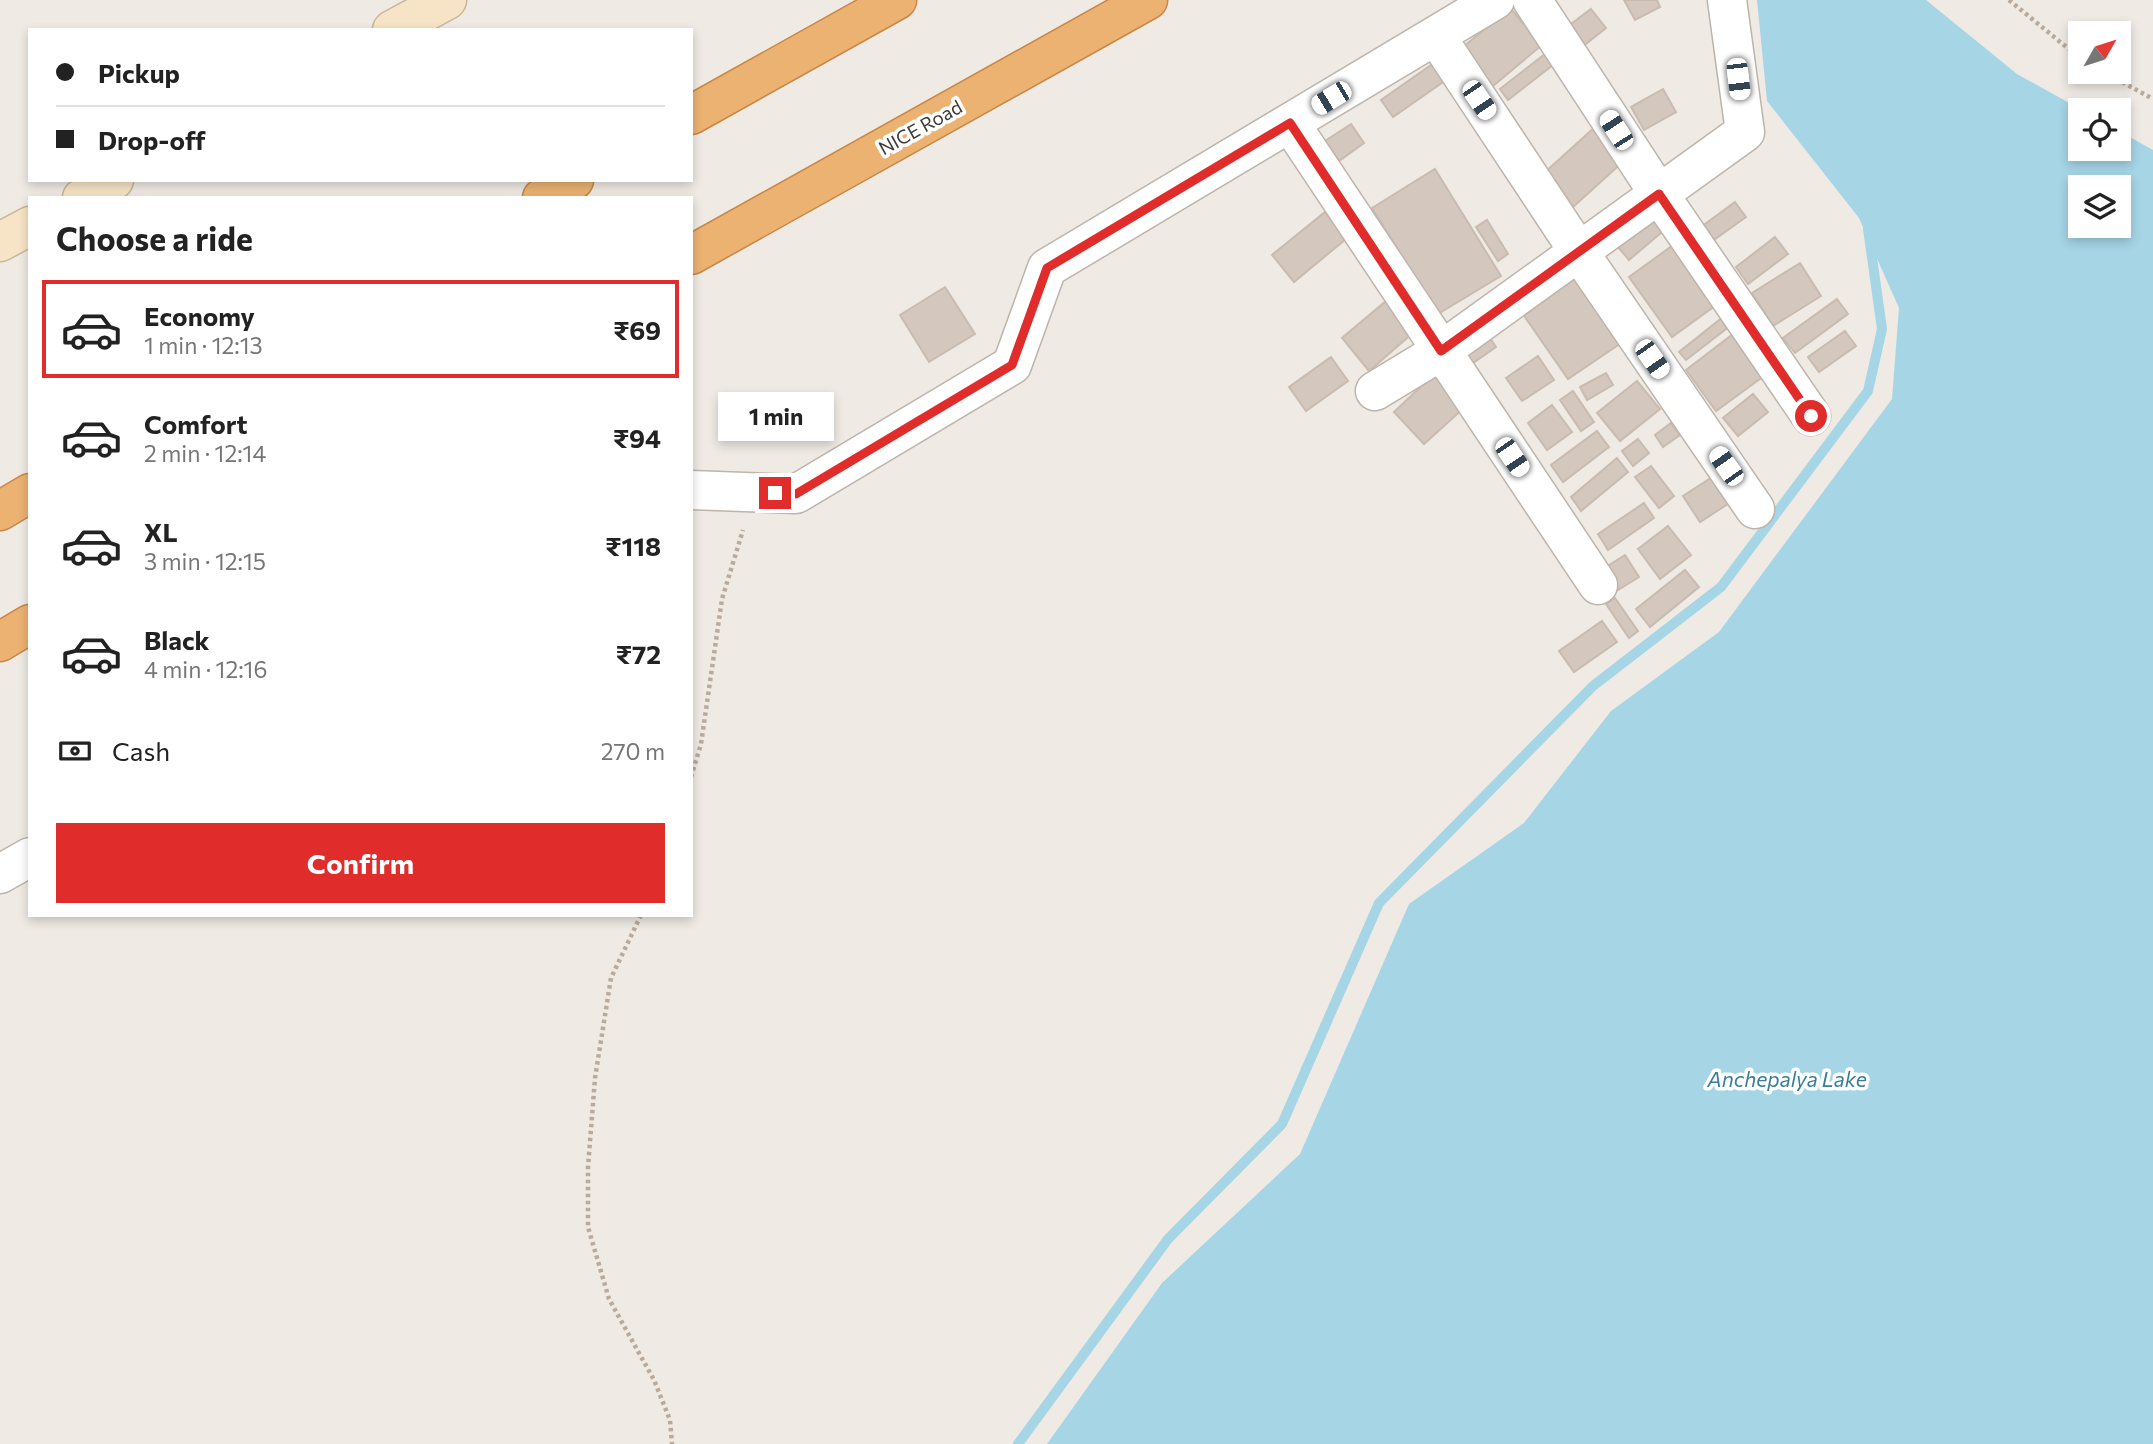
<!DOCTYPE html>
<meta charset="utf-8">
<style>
:root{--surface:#fff;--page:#f6f6f6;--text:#222;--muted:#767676;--line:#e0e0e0;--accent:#e02d2b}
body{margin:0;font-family:Commissioner,sans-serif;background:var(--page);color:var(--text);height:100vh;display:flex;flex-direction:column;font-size:26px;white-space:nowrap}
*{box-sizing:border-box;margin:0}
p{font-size:23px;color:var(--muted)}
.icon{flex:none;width:38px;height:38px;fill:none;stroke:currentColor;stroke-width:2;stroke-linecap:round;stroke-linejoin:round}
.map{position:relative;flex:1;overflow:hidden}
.panel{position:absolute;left:28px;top:196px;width:665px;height:721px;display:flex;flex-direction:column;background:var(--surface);border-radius:0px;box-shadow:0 4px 10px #0003}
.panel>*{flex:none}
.hud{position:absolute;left:28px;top:28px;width:665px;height:154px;border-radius:0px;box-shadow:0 4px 10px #0003;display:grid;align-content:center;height:154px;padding:0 28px;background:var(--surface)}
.needle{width:46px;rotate:51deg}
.tools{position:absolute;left:2068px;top:21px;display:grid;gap:14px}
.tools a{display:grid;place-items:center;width:63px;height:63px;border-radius:0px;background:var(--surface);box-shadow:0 4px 10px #0003;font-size:35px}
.end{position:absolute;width:32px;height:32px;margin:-16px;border:9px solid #e02d2b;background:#fff;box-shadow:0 0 0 4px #fff}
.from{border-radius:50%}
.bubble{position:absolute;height:49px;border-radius:0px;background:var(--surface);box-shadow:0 4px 10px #0003;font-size:23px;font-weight:700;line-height:49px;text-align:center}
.car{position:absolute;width:21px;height:42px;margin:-21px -10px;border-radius:9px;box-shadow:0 0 5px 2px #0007;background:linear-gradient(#fff 24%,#345 0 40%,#fff 0 76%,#345 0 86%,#fff 0)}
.hud b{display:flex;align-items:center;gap:24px;height:66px;font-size:26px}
.hud b+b{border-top:2px solid var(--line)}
.hud i{width:18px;height:18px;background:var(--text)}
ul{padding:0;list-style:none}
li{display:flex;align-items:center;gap:21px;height:98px;margin:0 14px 10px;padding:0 14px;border:4px solid transparent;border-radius:0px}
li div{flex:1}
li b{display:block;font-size:26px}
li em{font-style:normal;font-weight:700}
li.active{border-color:var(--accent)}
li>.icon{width:63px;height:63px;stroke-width:1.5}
h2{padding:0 28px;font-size:32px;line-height:84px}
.pay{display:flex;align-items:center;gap:18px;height:77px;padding:0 28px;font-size:26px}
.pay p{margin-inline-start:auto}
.button{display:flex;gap:14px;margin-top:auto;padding:14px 28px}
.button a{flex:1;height:80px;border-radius:0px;background:var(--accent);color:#fff;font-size:28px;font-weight:700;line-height:80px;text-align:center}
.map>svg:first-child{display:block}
.water{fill:#a6d5e6;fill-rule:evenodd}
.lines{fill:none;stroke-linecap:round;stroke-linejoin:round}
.stream{stroke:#a6d5e6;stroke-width:10}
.building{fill:#d3c7be;stroke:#c9bbaf;stroke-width:2}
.street-casing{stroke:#bdb4ab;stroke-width:41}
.secondary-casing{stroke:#cab698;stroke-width:41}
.highway-casing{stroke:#c98644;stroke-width:41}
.path{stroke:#baaa9b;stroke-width:4.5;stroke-dasharray:3.5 3.5;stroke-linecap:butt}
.street{stroke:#fff;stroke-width:38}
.secondary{stroke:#f7e4c6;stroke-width:38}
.highway{stroke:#ecb272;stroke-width:38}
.route{stroke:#e02d2b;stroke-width:9}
.labels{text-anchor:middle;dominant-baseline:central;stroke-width:7;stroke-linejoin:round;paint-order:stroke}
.street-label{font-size:19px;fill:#413a35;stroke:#fff}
.water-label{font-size:21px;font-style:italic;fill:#397d98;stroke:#fff}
</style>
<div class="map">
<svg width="2153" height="1444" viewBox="0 0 2153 1444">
<rect width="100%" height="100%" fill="#efeae4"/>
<path class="water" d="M1757 0H1926L2017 74 2082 110 2081 149H2119V131L2153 150V1444H1047L1162 1283 1300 1154 1409 904 1524 823 1611 711 1719 632 1892 399 1899 308 1859 218 1767 101ZM2081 187H2119V226H2081Z"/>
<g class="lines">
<path class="stream" d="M1018 1444 1168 1239 1282 1124 1379 903 1593 686 1721 587 1868 391 1882 329 1868 229"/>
</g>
<path class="building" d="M1624 0H1657L1660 7 1635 20Z
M1510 8 1542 45 1493 86 1462 48Z
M1591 9 1606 28 1582 47 1567 27Z
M1545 54 1553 65 1508 100 1500 89Z
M1434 63 1446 80 1393 117 1381 100Z
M1663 89 1676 112 1644 130 1631 107Z
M1351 124 1364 143 1339 161 1325 141Z
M1595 127 1625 160 1573 207 1544 173Z
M1435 169 1501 276 1438 314 1372 208Z
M1735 202 1746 217 1711 242 1701 227Z
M1652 208 1668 227 1629 260 1613 241Z
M1325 212 1346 239 1294 282 1272 255Z
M1487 220 1508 254 1498 261 1476 227Z
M1775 237 1788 254 1748 284 1736 267Z
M1676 243 1719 303 1672 337 1629 277Z
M1800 263 1821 296 1773 326 1752 293Z
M1577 267 1627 339 1568 379 1518 307Z
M945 287 975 334 929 362 900 315Z
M1837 299 1848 314 1795 353 1783 338Z
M1386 301 1413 333 1369 371 1342 338Z
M1723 317 1730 326 1686 360 1679 352Z
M1484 329 1496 347 1473 363 1460 345Z
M1737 331 1768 373 1716 411 1686 370Z
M1845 331 1856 346 1819 372 1808 357Z
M1538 356 1554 380 1522 401 1506 378Z
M1331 357 1348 381 1306 411 1289 387Z
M1606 373 1613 385 1587 400 1580 387Z
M1434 374 1465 407 1424 444 1394 412Z
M1637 381 1660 409 1620 441 1597 413Z
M1573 391 1594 422 1581 431 1560 400Z
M1753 394 1768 412 1738 436 1723 418Z
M1552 405 1572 432 1547 450 1528 423Z
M1671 423 1680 435 1663 447 1655 435Z
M1597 431 1609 447 1563 482 1551 465Z
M1638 439 1649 453 1633 466 1622 451Z
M1617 458 1628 472 1581 511 1571 497Z
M1651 466 1674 496 1659 508 1635 477Z
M1717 474 1734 500 1700 522 1683 496Z
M1644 503 1654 518 1608 550 1598 534Z
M1668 526 1691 555 1660 579 1638 549Z
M1625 555 1639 577 1615 592 1601 570Z
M1685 570 1699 587 1650 627 1636 609Z
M1615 598 1638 631 1629 638 1606 604Z
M1602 621 1617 642 1574 672 1559 651Z"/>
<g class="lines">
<g class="street-casing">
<path id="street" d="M1532 0 1659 194 1811 416
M1436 36 1579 252 1755 509
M1290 123 1598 585
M1375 391 1441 351 1745 132 1727 0
M691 490 796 494 1012 365 1047 268 1495 0
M0 874 30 857"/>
</g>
<g class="secondary-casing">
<path id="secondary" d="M392 30 447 0
M82 198 114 180
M0 242 30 226"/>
</g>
<g class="highway-casing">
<path id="highway" d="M691 115 897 0
M542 198 574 180
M691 255 1148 0
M0 511 30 493
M0 642 30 624"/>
</g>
<path class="path" d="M2009 0 2081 59
M2104 72 2153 99
M691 777 701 744 722 599 743 530
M641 915 611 978 595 1078 588 1167V1227L609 1299 654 1380 670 1420 672 1444"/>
<use href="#street" class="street"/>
<use href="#secondary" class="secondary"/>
<use href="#highway" class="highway"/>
</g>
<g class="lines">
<path class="route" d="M775 493 796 494 1012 365 1047 268 1290 123 1441 351 1659 194 1811 416"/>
</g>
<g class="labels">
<g class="street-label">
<text transform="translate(920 127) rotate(-29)">NICE Road</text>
</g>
<g class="water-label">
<text x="1787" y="1078">Anchepalya Lake</text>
</g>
</g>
</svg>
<div class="tools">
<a><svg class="needle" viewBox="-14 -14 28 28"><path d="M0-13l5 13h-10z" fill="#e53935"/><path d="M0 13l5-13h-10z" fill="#767676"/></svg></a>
<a><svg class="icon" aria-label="locate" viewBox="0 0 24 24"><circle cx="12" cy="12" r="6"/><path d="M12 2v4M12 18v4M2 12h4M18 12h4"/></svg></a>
<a><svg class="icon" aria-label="layers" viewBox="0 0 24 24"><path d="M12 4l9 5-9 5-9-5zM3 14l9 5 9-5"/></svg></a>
</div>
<i class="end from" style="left:1811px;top:416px"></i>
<i class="end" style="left:775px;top:493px"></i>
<div class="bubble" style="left:718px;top:392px;width:116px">1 min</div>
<i class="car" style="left:1738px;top:79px;rotate:173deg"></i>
<i class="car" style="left:1331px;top:98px;rotate:239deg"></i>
<i class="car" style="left:1479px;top:100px;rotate:146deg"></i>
<i class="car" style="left:1616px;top:130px;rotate:327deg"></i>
<i class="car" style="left:1652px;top:359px;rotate:145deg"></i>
<i class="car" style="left:1512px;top:457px;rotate:146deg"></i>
<i class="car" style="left:1726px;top:466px;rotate:325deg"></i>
<div class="hud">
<b><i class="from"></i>Pickup</b>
<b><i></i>Drop-off</b>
</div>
<section class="panel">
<h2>Choose a ride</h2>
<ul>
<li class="active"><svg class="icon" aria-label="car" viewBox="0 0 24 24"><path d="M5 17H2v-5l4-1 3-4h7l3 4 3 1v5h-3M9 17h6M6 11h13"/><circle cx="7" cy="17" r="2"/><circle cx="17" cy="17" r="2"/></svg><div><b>Economy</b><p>1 min · 12:13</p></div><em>₹69</em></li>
<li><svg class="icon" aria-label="car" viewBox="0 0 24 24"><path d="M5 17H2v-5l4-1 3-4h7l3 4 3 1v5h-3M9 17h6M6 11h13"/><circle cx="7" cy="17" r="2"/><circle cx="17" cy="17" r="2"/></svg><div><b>Comfort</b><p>2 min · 12:14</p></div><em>₹94</em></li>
<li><svg class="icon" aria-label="car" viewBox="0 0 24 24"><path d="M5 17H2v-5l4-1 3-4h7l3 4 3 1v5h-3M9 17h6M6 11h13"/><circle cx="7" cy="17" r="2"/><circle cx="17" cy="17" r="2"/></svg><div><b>XL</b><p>3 min · 12:15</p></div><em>₹118</em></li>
<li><svg class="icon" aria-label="car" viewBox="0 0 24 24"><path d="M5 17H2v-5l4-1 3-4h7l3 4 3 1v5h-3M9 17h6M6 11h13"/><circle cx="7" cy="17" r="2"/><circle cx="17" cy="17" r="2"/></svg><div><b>Black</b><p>4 min · 12:16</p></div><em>₹72</em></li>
</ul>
<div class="pay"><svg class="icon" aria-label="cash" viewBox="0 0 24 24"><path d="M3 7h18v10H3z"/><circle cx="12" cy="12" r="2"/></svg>Cash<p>270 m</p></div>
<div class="button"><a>Confirm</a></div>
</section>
</div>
